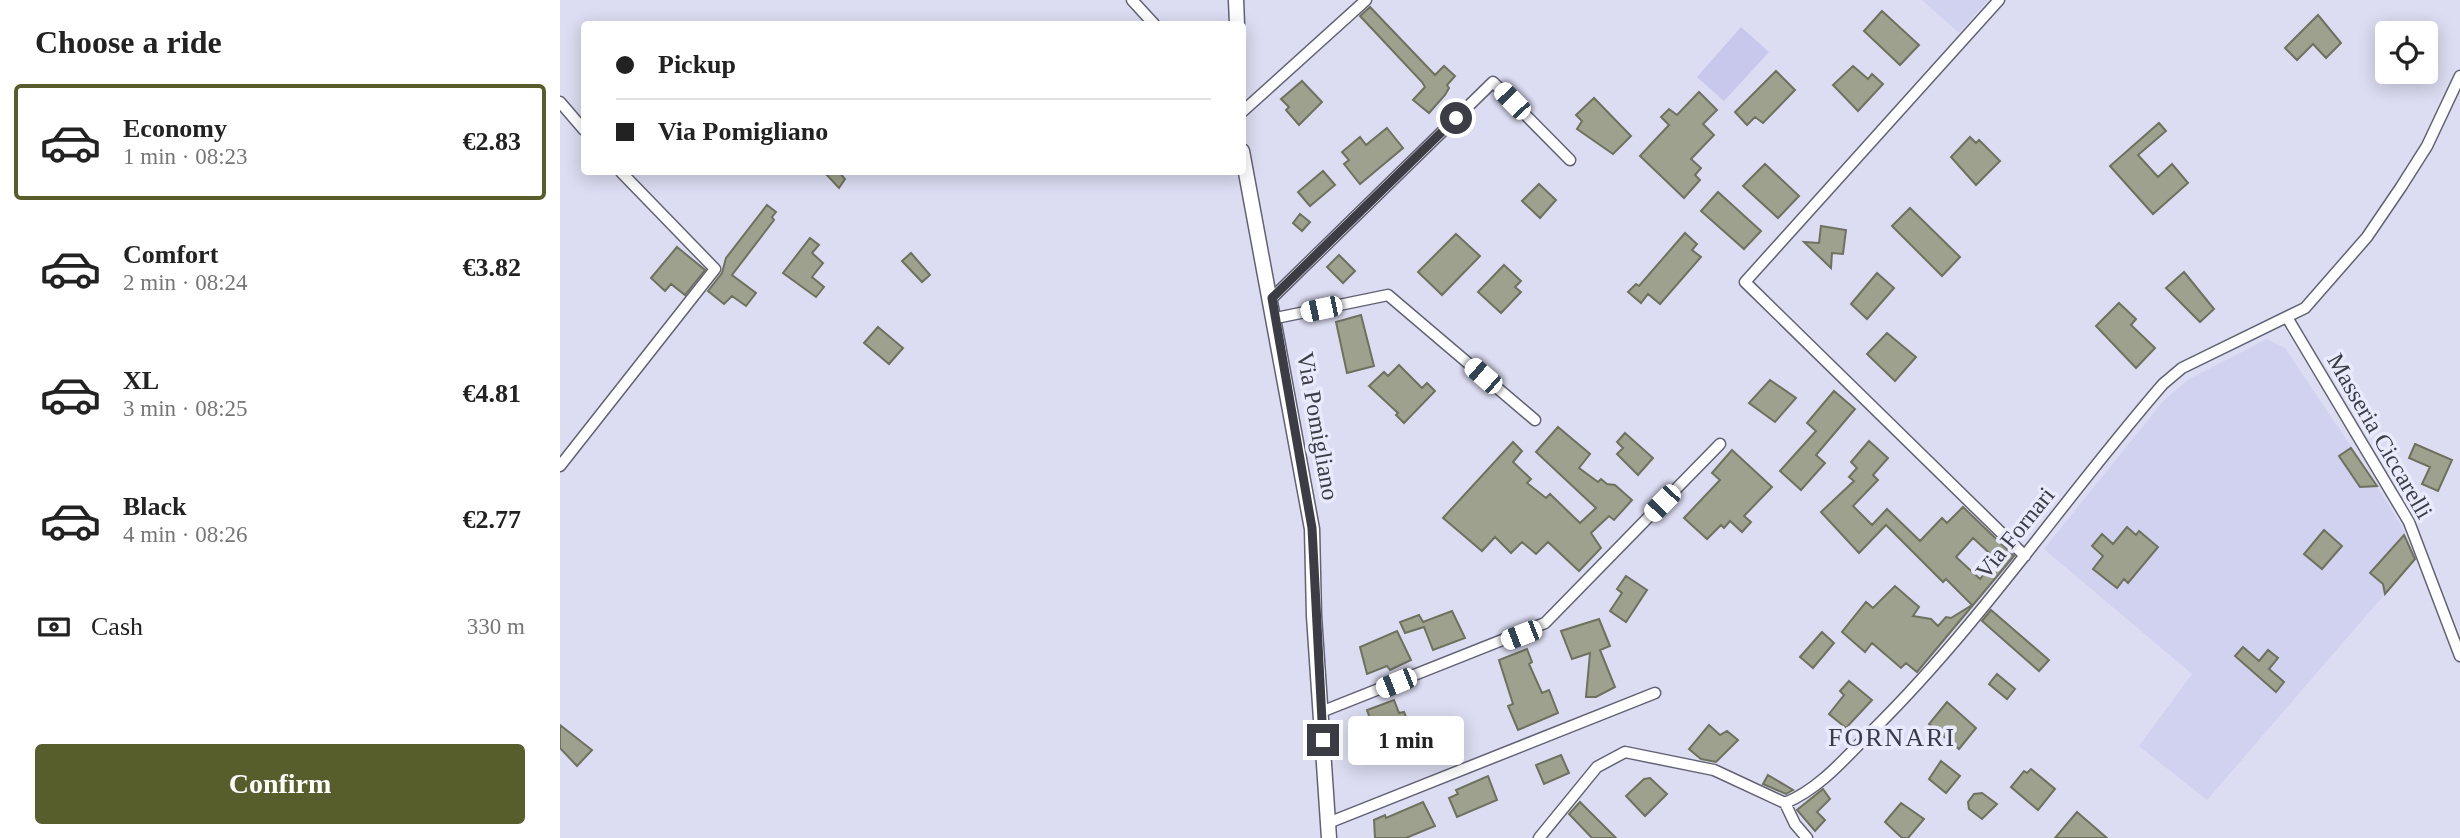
<!DOCTYPE html>
<meta charset="utf-8">
<style>
:root{--surface:#fff;--page:#f6f6f6;--text:#222;--muted:#767676;--line:#e0e0e0;--accent:#575d2b}
body{margin:0;font-family:"Times New Roman",serif;background:var(--page);color:var(--text);height:100vh;display:flex;flex-direction:column;font-size:26px;white-space:nowrap}
*{box-sizing:border-box;margin:0}
p{font-size:23px;color:var(--muted)}
.icon{flex:none;width:38px;height:38px;fill:none;stroke:currentColor;stroke-width:2;stroke-linecap:round;stroke-linejoin:round}
.map{position:relative;flex:1;overflow:hidden}
.side{display:flex;flex-direction:column;background:var(--surface);width:560px}
.side>*{flex:none}
.guide{position:absolute;left:21px;top:21px;width:665px;height:154px;border-radius:7px;box-shadow:0 4px 18px #0003;display:grid;align-content:center;height:154px;padding:0 35px;background:var(--surface)}
.tools{position:absolute;left:1815px;top:21px;display:grid;gap:14px}
.tools a{display:grid;place-items:center;width:63px;height:63px;border-radius:7px;background:var(--surface);box-shadow:0 4px 18px #0003;font-size:35px}
.end{position:absolute;width:32px;height:32px;margin:-16px;border:9px solid #3c3c45;background:#fff;box-shadow:0 0 0 4px #fff}
.from{border-radius:50%}
.bubble{position:absolute;height:49px;border-radius:7px;background:var(--surface);box-shadow:0 4px 18px #0003;font-size:23px;font-weight:700;line-height:49px;text-align:center}
.car{position:absolute;width:21px;height:42px;margin:-21px -10px;border-radius:9px;box-shadow:0 0 5px 2px #0007;background:linear-gradient(#fff 24%,#345 0 40%,#fff 0 76%,#345 0 86%,#fff 0)}
.guide b{display:flex;align-items:center;gap:24px;height:66px;font-size:26px}
.guide b+b{border-top:2px solid var(--line)}
.guide i{width:18px;height:18px;background:var(--text)}
ul{padding:0;list-style:none}
li{display:flex;align-items:center;gap:21px;height:116px;margin:0 14px 10px;padding:0 21px;border:4px solid transparent;border-radius:7px}
li div{flex:1}
li b{display:block;font-size:26px}
li em{font-style:normal;font-weight:700}
li.selected{border-color:var(--accent)}
li>.icon{width:63px;height:63px;stroke-width:1.5}
h2{padding:0 35px;font-size:32px;line-height:84px}
.pay{display:flex;align-items:center;gap:18px;height:77px;padding:0 35px;font-size:26px}
.pay p{margin-inline-start:auto}
.button{display:flex;gap:14px;margin-top:auto;padding:14px 35px}
.button a{flex:1;height:80px;border-radius:7px;background:var(--accent);color:#fff;font-size:28px;font-weight:700;line-height:80px;text-align:center}
main{display:flex;flex:1;min-height:0}
.map>svg:first-child{display:block}
.built{fill:#d1d2ef}
.green{fill:#c8c8ec}
.building{fill:#9ea18d;stroke:#6e715d;stroke-width:2;fill-rule:evenodd}
.lines{fill:none;stroke-linecap:round;stroke-linejoin:round}
.minor-casing{stroke:#626275;stroke-width:13}
.tertiary-casing{stroke:#626275;stroke-width:17}
.minor{stroke:#fff;stroke-width:10}
.tertiary{stroke:#fff;stroke-width:14}
.route{stroke:#3c3c45;stroke-width:9}
.labels{text-anchor:middle;dominant-baseline:central;stroke-width:7;stroke-linejoin:round;paint-order:stroke}
.street-label{font-size:24px;fill:#3c3c45;stroke:#e9eafc}
.neighbourhood-label{font-size:26px;letter-spacing:2px;fill:#3b3b4c;stroke:#e9eafc}
</style>
<main>
<section class="side">
<h2>Choose a ride</h2>
<ul>
<li class="selected"><svg class="icon" aria-label="car" viewBox="0 0 24 24"><path d="M5 17H2v-5l4-1 3-4h7l3 4 3 1v5h-3M9 17h6M6 11h13"/><circle cx="7" cy="17" r="2"/><circle cx="17" cy="17" r="2"/></svg><div><b>Economy</b><p>1 min · 08:23</p></div><em>€2.83</em></li>
<li><svg class="icon" aria-label="car" viewBox="0 0 24 24"><path d="M5 17H2v-5l4-1 3-4h7l3 4 3 1v5h-3M9 17h6M6 11h13"/><circle cx="7" cy="17" r="2"/><circle cx="17" cy="17" r="2"/></svg><div><b>Comfort</b><p>2 min · 08:24</p></div><em>€3.82</em></li>
<li><svg class="icon" aria-label="car" viewBox="0 0 24 24"><path d="M5 17H2v-5l4-1 3-4h7l3 4 3 1v5h-3M9 17h6M6 11h13"/><circle cx="7" cy="17" r="2"/><circle cx="17" cy="17" r="2"/></svg><div><b>XL</b><p>3 min · 08:25</p></div><em>€4.81</em></li>
<li><svg class="icon" aria-label="car" viewBox="0 0 24 24"><path d="M5 17H2v-5l4-1 3-4h7l3 4 3 1v5h-3M9 17h6M6 11h13"/><circle cx="7" cy="17" r="2"/><circle cx="17" cy="17" r="2"/></svg><div><b>Black</b><p>4 min · 08:26</p></div><em>€2.77</em></li>
</ul>
<div class="pay"><svg class="icon" aria-label="cash" viewBox="0 0 24 24"><path d="M3 7h18v10H3z"/><circle cx="12" cy="12" r="2"/></svg>Cash<p>330 m</p></div>
<div class="button"><a>Confirm</a></div>
</section>
<div class="map">
<svg width="1900" height="838" viewBox="0 0 1900 838">
<rect width="100%" height="100%" fill="#dcdcf2"/>
<path class="built" d="M1362 0H1428L1399 33Z
M1707 339 1725 348 1814 481 1843 529 1856 558 1647 800 1579 746 1632 674 1484 549 1604 400 1629 379Z"/>
<path class="green" d="M1181 27 1209 52 1164 101 1137 77Z"/>
<path class="building" d="M810 7 875 75 884 66 895 76 887 85 889 88 885 95 869 113 853 100 865 87 862 82 800 16Z
M1322 11 1359 45 1340 65 1304 31Z
M1758 15 1781 43 1766 58 1753 44 1737 60 1725 48Z
M1293 66 1308 79 1312 74 1323 84 1298 111 1273 85Z
M1216 71 1235 90 1203 123 1195 117 1187 125 1175 112Z
M742 81 762 102 739 125 726 110 729 107 721 99Z
M1139 92 1157 110 1143 124 1154 135 1131 159 1141 168 1135 175 1140 180 1124 198 1080 156 1109 125 1101 117 1109 109 1117 115Z
M1034 98 1071 136 1053 154 1017 129 1022 121 1016 115Z
M1599 123 1606 131 1578 155 1598 177 1612 164 1628 183 1593 214 1550 166Z
M827 128 843 148 800 184 784 164 789 160 782 152 800 137 806 145Z
M1410 137 1416 143 1419 140 1440 161 1416 185 1391 157Z
M1205 164 1239 196 1218 218 1183 186Z
M763 171 775 185 750 206 738 192Z
M264 172H279L285 179 279 188Z
M979 184 996 200 980 218 962 201Z
M1158 192 1201 231 1184 249 1141 211Z
M207 205 216 212 212 217 214 220 172 275 196 293 186 306 172 296 164 304 148 291 162 273 166 258Z
M1350 208 1400 257 1382 276 1332 226Z
M740 214 750 222 742 231 733 223Z
M1261 226 1286 230 1283 254 1272 253 1271 268 1244 242 1259 243Z
M1125 233 1137 244 1132 250 1141 257 1100 304 1088 294 1081 303 1068 292 1076 284 1079 286Z
M896 234 920 256 882 295 858 272Z
M250 238 259 245 252 253 263 263 252 277 264 287 256 297 223 273Z
M117 247 145 270 125 295 111 284 105 291 91 278Z
M351 253 370 275 362 282 342 261Z
M779 255 795 271 783 283 767 267Z
M944 265 961 281 955 287 961 292 941 313 918 292Z
M1624 272 1654 309 1640 322 1606 288Z
M1317 273 1334 288 1307 319 1291 304Z
M1559 303 1576 319 1571 325 1595 348 1576 368 1536 326Z
M801 315 814 366 787 373 776 322Z
M318 327 343 348 329 364 304 343Z
M1327 333 1356 357 1335 381 1307 354Z
M839 365 862 388 867 383 875 391 844 423 836 415 838 413 809 386 824 372 828 376Z
M1210 380 1236 398 1215 422 1189 403Z
M1274 391 1295 409 1256 455 1265 463 1241 490 1220 471 1256 431 1247 423Z
M998 427 1030 454 1019 468 1038 482 1041 479 1047 484 1055 485 1072 500 1054 520 1049 516 1031 533 1041 548 1019 571 988 542 976 554 962 542 951 553 935 537 922 551 883 518 953 442 962 451 953 462 971 479 967 483 986 498 990 494 1020 523 1036 508 976 452Z
M1065 433 1093 458 1078 475 1057 454 1063 448 1057 442Z
M1309 441 1328 458 1313 475 1318 480 1293 506 1312 525 1327 509 1360 541 1382 518 1387 523 1403 507 1454 556 1357 672 1346 663 1341 668 1312 643 1305 652 1282 632 1306 602 1313 608 1335 586 1359 607 1353 616 1371 619 1378 626 1386 617 1391 618 1412 605 1386 579 1383 582 1326 525 1299 553 1261 512 1294 481 1289 477 1297 468 1291 462ZM1413 538 1436 559 1420 579 1396 557Z
M1855 444 1892 460 1878 491 1862 484 1870 467 1849 458Z
M1791 448 1817 486 1800 487 1779 456Z
M1172 450 1212 487 1184 516 1191 522 1182 532 1170 521 1164 528 1161 525 1147 539 1124 518 1160 480 1152 473Z
M1567 527 1576 535 1579 531 1598 547 1568 583 1564 579 1557 588 1533 569 1543 556 1532 546 1542 534 1553 544Z
M1764 530 1782 546 1762 569 1744 554Z
M1844 535 1855 559 1825 594 1823 584 1810 573Z
M1066 576 1087 590 1066 622 1050 611 1062 593 1057 589Z
M1431 610 1489 660 1479 671 1422 621Z
M892 611 905 638 873 650 864 627 845 633 840 622 859 615 863 622Z
M1039 619 1050 646 1040 650 1055 687 1036 697H1026L1030 653 1012 659 1001 631Z
M837 631 851 660 830 670 827 666 807 674 800 647Z
M1262 632 1274 643 1253 668 1240 657Z
M1683 647 1699 661 1708 650 1718 658 1709 669 1724 682 1716 692 1675 656Z
M967 649 972 662 969 664 982 693 989 690 998 713 958 730 948 706 953 704 939 660Z
M1437 674 1455 689 1447 699 1429 684Z
M1289 681 1312 700 1286 728 1269 714 1284 695 1280 691Z
M834 700 839 713 844 712 848 722 815 733 807 710Z
M1387 702 1416 728 1399 749 1369 724Z
M0 725 32 750 17 766 0 748Z
M1149 725 1160 735 1167 731 1178 740 1156 762 1141 759 1129 749Z
M1001 755 1009 773 984 784 976 765Z
M1381 761 1400 776 1386 793 1369 779Z
M1471 769 1495 789 1478 810 1451 787 1464 771 1467 773Z
M1208 775 1233 790 1226 794 1203 784Z
M928 776 937 800 897 817 889 798 898 794 896 790Z
M1090 778 1107 794 1085 816 1066 796 1084 779Z
M1263 789 1270 799 1257 812 1265 820 1255 831 1237 810Z
M1422 793 1437 804 1422 819 1409 809 1408 802 1414 794Z
M863 802 875 826 846 838H815L814 820 825 815 826 818Z
M1020 802 1056 838H1032L1009 814Z
M1341 803 1364 819 1348 838H1342L1325 822Z
M1517 812 1547 838H1495Z"/>
<g class="lines">
<g class="minor-casing">
<path id="minor" d="M572 0 594 24
M1439 0 1185 282 1465 556
M0 102 24 130
M682 112 806 0
M712 298 933 82 1010 160
M716 318 828 295 975 420
M1728 319 1849 522 1900 656
M0 466 155 269 61 172
M761 712 985 623 1160 444
M1225 803 1235 824 1247 838
M768 823 1095 693
M979 838 1037 767 1065 752 1154 770 1225 803C1260 789 1287 756 1314 729 1421 623 1505 497 1603 384L1622 368 1745 308 1807 237 1841 187 1867 146 1900 76"/>
</g>
<g class="tertiary-casing">
<path id="tertiary" d="M676 0 677 24
M682 151 752 529 754 616 769 838"/>
</g>
<use href="#minor" class="minor"/>
<use href="#tertiary" class="tertiary"/>
</g>
<g class="lines">
<path class="route" d="M763 740 752 528 712 298 896 118"/>
</g>
<g class="labels">
<g class="street-label">
<text transform="translate(758 426) rotate(80)">Via Pomigliano</text>
<text transform="translate(1820 436) rotate(60)">Masseria Ciccarelli</text>
<text transform="translate(1455 533) rotate(-51)">Via Fornari</text>
</g>
<g class="neighbourhood-label">
<text x="1332" y="737">FORNARI</text>
</g>
</g>
</svg>
<div class="tools">
<a><svg class="icon" aria-label="locate" viewBox="0 0 24 24"><circle cx="12" cy="12" r="6"/><path d="M12 2v4M12 18v4M2 12h4M18 12h4"/></svg></a>
</div>
<i class="end from" style="left:896px;top:118px"></i>
<i class="end" style="left:763px;top:740px"></i>
<div class="bubble" style="left:788px;top:716px;width:116px">1 min</div>
<i class="car" style="left:952px;top:101px;rotate:316deg"></i>
<i class="car" style="left:761px;top:309px;rotate:258deg"></i>
<i class="car" style="left:923px;top:376px;rotate:311deg"></i>
<i class="car" style="left:1102px;top:503px;rotate:224deg"></i>
<i class="car" style="left:961px;top:635px;rotate:249deg"></i>
<i class="car" style="left:836px;top:683px;rotate:248deg"></i>
<div class="guide">
<b><i class="from"></i>Pickup</b>
<b><i></i>Via Pomigliano</b>
</div>
</div>
</main>
